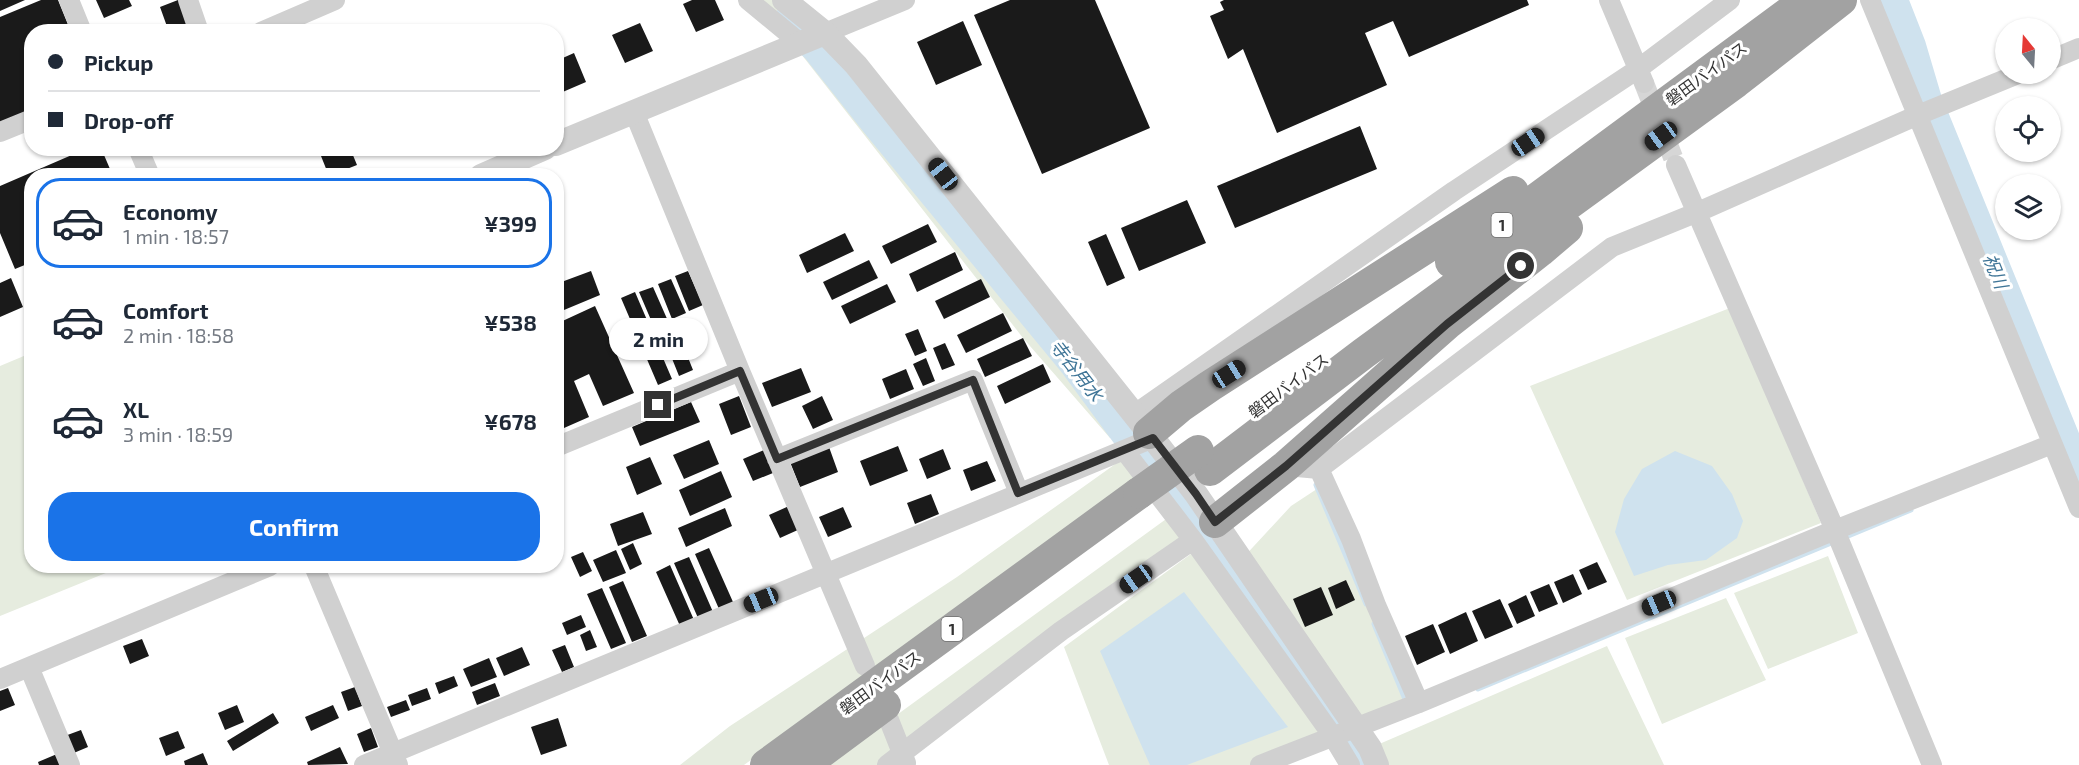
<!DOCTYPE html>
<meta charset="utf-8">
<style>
:root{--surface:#fff;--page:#f2f2f3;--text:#1f2937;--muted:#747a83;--line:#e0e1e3;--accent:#1a73e8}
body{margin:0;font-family:"Exo 2","Noto Sans JP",sans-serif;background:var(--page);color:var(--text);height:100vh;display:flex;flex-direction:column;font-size:22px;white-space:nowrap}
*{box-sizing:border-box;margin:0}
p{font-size:20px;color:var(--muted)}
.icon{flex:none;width:33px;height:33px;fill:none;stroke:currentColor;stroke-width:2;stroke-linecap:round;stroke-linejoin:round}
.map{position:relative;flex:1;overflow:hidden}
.drawer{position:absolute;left:24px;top:168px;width:540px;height:405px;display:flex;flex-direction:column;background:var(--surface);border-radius:24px;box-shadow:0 2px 4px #0004}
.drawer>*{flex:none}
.guide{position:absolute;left:24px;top:24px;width:540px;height:132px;border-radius:24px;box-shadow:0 2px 4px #0004;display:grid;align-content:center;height:132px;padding:0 24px;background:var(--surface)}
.needle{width:39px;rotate:342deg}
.buttons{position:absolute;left:1995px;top:18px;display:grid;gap:12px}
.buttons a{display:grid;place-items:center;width:66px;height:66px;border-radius:50%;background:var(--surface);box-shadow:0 2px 4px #0004;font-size:30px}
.end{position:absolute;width:27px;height:27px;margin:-14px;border:8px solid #333;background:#fff;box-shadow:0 0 0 3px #fff}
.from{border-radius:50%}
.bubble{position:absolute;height:42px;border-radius:21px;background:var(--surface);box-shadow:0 2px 4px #0004;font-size:20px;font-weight:700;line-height:42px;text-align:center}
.car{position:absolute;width:18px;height:36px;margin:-18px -9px;border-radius:8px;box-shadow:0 0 4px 2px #0007;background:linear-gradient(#222 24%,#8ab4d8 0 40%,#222 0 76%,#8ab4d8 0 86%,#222 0)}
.guide b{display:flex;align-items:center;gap:21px;height:57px;font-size:22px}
.guide b+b{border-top:2px solid var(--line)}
.guide i{width:15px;height:15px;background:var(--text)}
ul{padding:10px 0 0;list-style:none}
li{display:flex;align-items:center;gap:18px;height:90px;margin:0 12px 9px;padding:0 12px;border:3px solid transparent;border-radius:24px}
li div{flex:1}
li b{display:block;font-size:22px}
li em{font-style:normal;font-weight:700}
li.current{border-color:var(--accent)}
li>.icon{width:54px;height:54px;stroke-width:1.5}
.action{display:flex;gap:12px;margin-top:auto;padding:12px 24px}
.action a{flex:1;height:69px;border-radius:24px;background:var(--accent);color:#fff;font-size:24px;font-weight:700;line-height:69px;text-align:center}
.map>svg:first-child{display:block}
.green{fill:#e6ecdf}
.water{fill:#cfe2ee}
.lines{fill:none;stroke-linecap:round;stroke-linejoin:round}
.stream{stroke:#cfe2ee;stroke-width:5}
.river{stroke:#cfe2ee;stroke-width:30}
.building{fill:#1a1a1a}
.minor-tunnel{stroke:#d6d6d6;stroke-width:20;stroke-dasharray:20 10;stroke-linecap:butt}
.minor{stroke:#d0d0d0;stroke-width:20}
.tertiary{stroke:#d0d0d0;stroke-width:24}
.trunk{stroke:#a2a2a2;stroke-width:32}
.trunk-bridge{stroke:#a2a2a2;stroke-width:32}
.route{stroke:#333;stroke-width:8}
.labels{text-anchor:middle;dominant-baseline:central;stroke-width:6;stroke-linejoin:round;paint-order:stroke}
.shield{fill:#fff;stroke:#707070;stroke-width:1.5}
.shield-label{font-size:15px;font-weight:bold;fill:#333}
.street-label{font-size:16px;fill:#333;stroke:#fff}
.water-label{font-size:18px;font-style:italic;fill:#3f7597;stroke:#fff}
</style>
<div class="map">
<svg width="2079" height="765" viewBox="0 0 2079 765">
<rect width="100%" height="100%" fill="#fff"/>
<path class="green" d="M748 0H784L825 33 1135 414 1110 438 1023 338 794 45Z
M1730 308 1821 523 1627 600 1530 386Z
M31 353 32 566H123L0 616V366Z
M1128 455 1142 473 744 765H680L730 726 957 577Z
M1326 483 1419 703 1365 722 1241 560 1291 506Z
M1173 514 1193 540 897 765H828Z
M1199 548 1324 738 1260 765H1109L1064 647Z
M1828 556 1858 633 1768 669 1734 593Z
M1726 598 1766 680 1662 724 1625 638Z
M1607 646 1664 765H1377L1370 748Z"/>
<path class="water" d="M1675 451 1712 466 1732 494 1743 521 1737 538 1706 560 1668 565 1634 576 1615 532 1624 499 1642 469Z
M1184 592 1288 727 1187 765H1150L1100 651Z"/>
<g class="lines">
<path class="stream" d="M1316 485 1366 604
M1374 624 1407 704
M1478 689 1911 510"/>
<path class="river" d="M1893 0 1911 46 1927 100 2079 473
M788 21 817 49 878 126 1075 365 1325 704 1351 746 1359 765"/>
</g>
<path class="building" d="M0 0H25L0 11Z
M41 0H58L71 32H32V122L0 135V17Z
M96 0H129L132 6 104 18Z
M178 0H181L192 27 180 32H169L160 7Z
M692 0H715L724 20 696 32 683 4Z
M1010 0H1095L1150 128 1042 174 974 15Z
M1224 0H1527L1529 5 1409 57 1393 21 1365 33 1387 85 1277 133 1243 49 1228 59 1210 16 1224 10 1220 2Z
M963 21 982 65 936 85 917 42Z
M640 23 653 51 625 63 612 35Z
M574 53 586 82 558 94 556 90V61Z
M1360 126 1377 169 1235 228 1217 186Z
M88 148H101L113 176H32V262L15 269 0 233V186Z
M339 148H350L357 165 329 176 321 156Z
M1187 200 1206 243 1139 271 1121 228Z
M928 224 937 242 891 264 882 246Z
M845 233 854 251 807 273 799 255Z
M1106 234 1125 278 1107 286 1088 242Z
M955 252 963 270 917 292 909 274Z
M869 260 878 278 832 300 823 282Z
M591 271 600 295 564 310 556 291V284Z
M688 271 703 305 689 311 675 276Z
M11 278 23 307 0 317V283Z
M671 279 686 313 672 319 658 284Z
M981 279 990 297 944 319 935 301Z
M887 284 896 302 850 324 841 306Z
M653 287 668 321 654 327 639 292Z
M635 292 650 327 636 333 621 298Z
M595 306 634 393 603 406 589 374 574 381 589 417 564 428 556 412V324Z
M1003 313 1012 331 966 353 957 335Z
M918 329 927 351 915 356 905 334Z
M679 335 693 370 679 376 665 341Z
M1023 338 1032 356 985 377 977 359Z
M945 343 955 365 942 370 933 348Z
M657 344 672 379 658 385 643 350Z
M926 358 935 381 923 386 913 364Z
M1043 364 1051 382 1005 404 997 386Z
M801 368 811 392 772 407 762 383Z
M906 369 914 389 890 399 882 379Z
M739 396 751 427 731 435 719 404Z
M822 396 833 420 813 429 802 406Z
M691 402 700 422 640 446 632 427Z
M709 440 719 464 684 479 673 455Z
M898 446 908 471 870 486 860 461Z
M829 447 838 472 800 487 790 462Z
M943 449 951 469 927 479 919 459Z
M764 450 773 473 753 481 743 459Z
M650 457 662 484 637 495 626 467Z
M987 461 996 481 971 491 963 470Z
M721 471 732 497 690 516 679 490Z
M931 494 939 514 915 524 907 503Z
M789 506 800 529 780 538 769 515Z
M843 507 852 527 828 537 819 517Z
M725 508 732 526 686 547 678 528Z
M643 512 652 534 618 546 610 524Z
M633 543 642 564 630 570 621 549Z
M709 548 733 602 719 609 695 554Z
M616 550 626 573 603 582 593 560Z
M583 552 592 571 580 577 571 557Z
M689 557 713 612 698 618 674 563Z
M1597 562 1607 582 1588 590 1579 570Z
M670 565 694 620 680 626 656 572Z
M1573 574 1582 594 1563 603 1554 582Z
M1346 580 1355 600 1336 609 1328 588Z
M623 581 647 636 632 642 609 587Z
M1549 584 1558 604 1539 612 1530 592Z
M1321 587 1333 615 1305 627 1293 599Z
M602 588 626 643 611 649 587 594Z
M1526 595 1535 616 1517 624 1508 604Z
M1500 599 1513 627 1485 639 1472 611Z
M1466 612 1478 641 1450 654 1438 625Z
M581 615 586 627 567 635 562 623Z
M1433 624 1445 652 1417 665 1405 636Z
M590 630 597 647 586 651 580 635Z
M142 639 149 656 130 664 123 646Z
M565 645 574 667 562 672 552 650Z
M522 647 530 665 504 676 496 658Z
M489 658 497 677 471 687 463 669Z
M454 676 458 686 439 694 435 683Z
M495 683 500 696 477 705 472 692Z
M355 687 362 706 348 711 341 692Z
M8 688 15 705 0 711V691Z
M427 688 431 699 412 706 408 695Z
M406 700 410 710 391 717 387 707Z
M237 705 244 722 225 730 218 713Z
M333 705 339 718 311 731 305 717Z
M273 713 279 723 233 751 227 741Z
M558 718 567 746 541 755 531 727Z
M371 728 378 747 364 752 357 734Z
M81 730 88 747 69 755 62 737Z
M178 731 185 748 166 756 159 738Z
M340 747 348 764 308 765 307 762Z
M203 753 208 765H185L184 761Z
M57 754 61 765H39L38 762Z"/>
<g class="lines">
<path class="minor-tunnel" d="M1644 83 1676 165"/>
<path class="minor" d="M69 0 82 32
M188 0 199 32
M748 0 800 43
M1609 0 1644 83
M1870 0 2079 508
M261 32 335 0
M825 33 905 0
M2050 60 2079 48
M634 112 740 371 865 666
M0 132 32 119
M138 148 150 176
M1676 165 1835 530 1932 765
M1135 414 1454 191 1638 69 1730 0
M556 447 740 371
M1124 450 1193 540 1332 735 1350 765
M777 459 973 380 1019 493
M1286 466 1319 469 1612 247 1698 212 1918 115 2018 74
M1319 469 1351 539 1376 605 1419 703
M314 566 398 765
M29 667 70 765
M0 679 270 566
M889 720 906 763
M364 765 1153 438
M887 765 1061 631 1193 540
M1260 765 1419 703 1835 530 2052 444"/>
<path class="tertiary" d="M784 0 825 33 856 65 1149 433 1196 494 1370 748 1377 765
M556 144 825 33
M481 176 545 148"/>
<path class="trunk" d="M1451 262 1806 0
M1149 433 1181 406 1210 386 1513 192
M1210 470 1364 353 1736 82 1841 0
M1215 522 1286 466 1447 324 1540 251 1567 228
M766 765 1139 493
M804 765 885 705"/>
<path class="trunk-bridge" d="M1139 493 1198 451"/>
</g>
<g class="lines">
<path class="route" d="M658 405 740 371 777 459 973 380 1018 493 1153 438 1196 494 1215 522 1286 466 1447 324 1521 266"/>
</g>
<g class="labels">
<g class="shield">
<rect x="1491.5" y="213" width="21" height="24" rx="4.5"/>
<rect x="941.5" y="617" width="21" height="24" rx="4.5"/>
</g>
<g class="shield-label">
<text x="1502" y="225">1</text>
<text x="952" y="629">1</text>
</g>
<g class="street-label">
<text transform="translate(1706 73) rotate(-36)">磐田バイパス</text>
<text transform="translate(1288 385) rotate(-37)">磐田バイパス</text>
<text transform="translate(880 682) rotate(-36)">磐田バイパス</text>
</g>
<g class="water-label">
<text transform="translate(1996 271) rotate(68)">祝川</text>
<text transform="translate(1077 370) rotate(52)">寺谷用水</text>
</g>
</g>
</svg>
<div class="buttons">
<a><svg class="needle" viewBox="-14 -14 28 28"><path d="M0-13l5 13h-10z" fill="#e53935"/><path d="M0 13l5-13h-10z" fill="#747a83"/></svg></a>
<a><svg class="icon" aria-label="locate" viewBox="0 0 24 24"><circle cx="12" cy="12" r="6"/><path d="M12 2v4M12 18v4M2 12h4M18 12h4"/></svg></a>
<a><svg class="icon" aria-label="layers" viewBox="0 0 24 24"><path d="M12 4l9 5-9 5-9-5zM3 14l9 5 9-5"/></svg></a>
</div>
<i class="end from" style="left:1521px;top:266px"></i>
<i class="end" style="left:658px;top:405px"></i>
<div class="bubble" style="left:609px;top:318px;width:99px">2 min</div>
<i class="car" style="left:1661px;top:136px;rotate:234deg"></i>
<i class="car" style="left:1528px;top:142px;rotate:56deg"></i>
<i class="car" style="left:943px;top:174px;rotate:322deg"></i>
<i class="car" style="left:1229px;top:374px;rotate:58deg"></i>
<i class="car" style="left:1136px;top:579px;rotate:235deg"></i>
<i class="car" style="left:761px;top:600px;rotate:248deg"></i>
<i class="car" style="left:1659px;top:603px;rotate:247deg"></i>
<div class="guide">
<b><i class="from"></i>Pickup</b>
<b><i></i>Drop-off</b>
</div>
<section class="drawer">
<ul>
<li class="current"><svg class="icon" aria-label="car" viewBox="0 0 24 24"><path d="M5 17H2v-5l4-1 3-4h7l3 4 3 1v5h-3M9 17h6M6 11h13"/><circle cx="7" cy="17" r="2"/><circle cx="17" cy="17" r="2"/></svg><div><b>Economy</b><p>1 min · 18:57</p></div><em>¥399</em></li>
<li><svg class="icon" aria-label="car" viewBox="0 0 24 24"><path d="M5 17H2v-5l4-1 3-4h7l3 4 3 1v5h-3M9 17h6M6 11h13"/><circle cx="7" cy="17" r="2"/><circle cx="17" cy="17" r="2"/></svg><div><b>Comfort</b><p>2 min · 18:58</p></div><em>¥538</em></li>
<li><svg class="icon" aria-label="car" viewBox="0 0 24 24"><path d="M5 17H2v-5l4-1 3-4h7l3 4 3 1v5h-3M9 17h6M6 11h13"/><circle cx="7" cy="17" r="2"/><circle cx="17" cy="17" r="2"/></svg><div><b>XL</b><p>3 min · 18:59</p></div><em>¥678</em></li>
</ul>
<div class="action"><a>Confirm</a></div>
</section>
</div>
